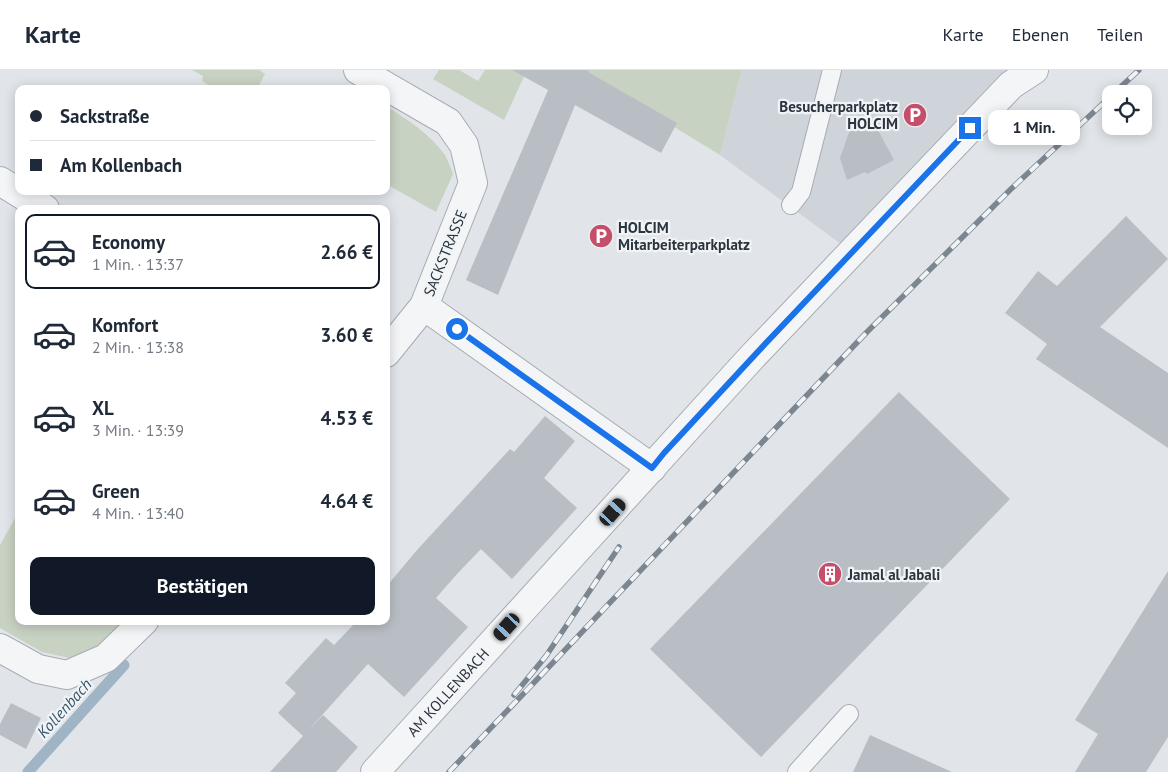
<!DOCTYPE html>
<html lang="de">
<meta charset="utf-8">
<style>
:root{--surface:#fff;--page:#f2f2f3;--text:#1f2937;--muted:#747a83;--line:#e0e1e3;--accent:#111827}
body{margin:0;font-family:"PT Sans",sans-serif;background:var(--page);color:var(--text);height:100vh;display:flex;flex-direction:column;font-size:19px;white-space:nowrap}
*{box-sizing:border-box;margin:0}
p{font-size:16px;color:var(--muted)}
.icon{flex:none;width:28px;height:28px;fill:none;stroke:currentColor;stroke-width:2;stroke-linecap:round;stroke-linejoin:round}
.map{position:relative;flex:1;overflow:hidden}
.sheet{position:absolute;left:15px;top:135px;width:375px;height:420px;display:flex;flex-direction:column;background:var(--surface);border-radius:10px;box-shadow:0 2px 12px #0003}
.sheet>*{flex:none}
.guide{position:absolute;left:15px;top:15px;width:375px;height:110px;border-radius:10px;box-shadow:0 2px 12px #0003;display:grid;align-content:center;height:110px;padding:0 15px;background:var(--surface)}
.fabs{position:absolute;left:1102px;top:15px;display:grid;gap:10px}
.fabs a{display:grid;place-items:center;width:50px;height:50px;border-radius:10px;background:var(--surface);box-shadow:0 2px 12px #0003;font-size:25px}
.end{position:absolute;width:22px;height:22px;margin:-11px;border:6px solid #1a73e8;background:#fff;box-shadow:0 0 0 2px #fff}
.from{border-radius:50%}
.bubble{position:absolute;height:35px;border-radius:10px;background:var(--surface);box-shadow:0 2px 12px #0003;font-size:16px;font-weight:700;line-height:35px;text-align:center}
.car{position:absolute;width:15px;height:30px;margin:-15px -8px;border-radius:6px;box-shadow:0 0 4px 1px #0007;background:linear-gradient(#222 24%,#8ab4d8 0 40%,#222 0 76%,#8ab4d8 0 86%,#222 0)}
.guide b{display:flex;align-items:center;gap:18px;height:48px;font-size:19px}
.guide b+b{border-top:1px solid var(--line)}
.guide i{width:12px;height:12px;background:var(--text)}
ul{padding:9px 0 0;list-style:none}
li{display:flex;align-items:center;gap:15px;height:75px;margin:0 10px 8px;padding:0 5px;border:2px solid transparent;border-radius:10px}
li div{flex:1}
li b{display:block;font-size:19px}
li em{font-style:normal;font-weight:700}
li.active{border-color:var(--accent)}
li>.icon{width:45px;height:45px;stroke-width:1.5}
.primary-button{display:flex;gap:10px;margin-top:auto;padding:10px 15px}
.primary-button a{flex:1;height:58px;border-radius:10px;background:var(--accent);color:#fff;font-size:20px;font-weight:700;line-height:58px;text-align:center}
header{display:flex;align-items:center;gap:30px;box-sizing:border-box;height:70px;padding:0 25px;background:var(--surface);border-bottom:1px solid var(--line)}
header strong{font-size:24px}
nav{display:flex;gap:28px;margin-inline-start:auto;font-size:18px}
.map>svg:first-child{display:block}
.built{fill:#cfd4db}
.green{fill:#c8d2c3}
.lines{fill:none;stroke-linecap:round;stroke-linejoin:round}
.stream{stroke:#9fb5c6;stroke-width:11}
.building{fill:#b9bec5}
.service-casing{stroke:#a7acb3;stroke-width:20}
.minor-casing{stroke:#a7acb3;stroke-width:30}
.service{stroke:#f4f5f7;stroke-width:18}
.minor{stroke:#f4f5f7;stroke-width:28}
.rail-casing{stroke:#7c8691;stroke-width:5.5}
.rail{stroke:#f1f4f6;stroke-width:4;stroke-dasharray:11;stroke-linecap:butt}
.route{stroke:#1a73e8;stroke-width:6}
.labels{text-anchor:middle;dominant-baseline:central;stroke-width:4.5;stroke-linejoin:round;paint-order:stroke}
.poi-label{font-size:15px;font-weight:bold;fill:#2b343f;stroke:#f1f4f6;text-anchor:start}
.street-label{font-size:15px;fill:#2b343f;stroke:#f1f4f6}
.water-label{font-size:16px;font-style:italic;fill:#385670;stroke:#f1f4f6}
</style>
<header>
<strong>Karte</strong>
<nav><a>Karte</a><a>Ebenen</a><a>Teilen</a></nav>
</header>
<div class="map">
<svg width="1168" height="702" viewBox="0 0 1168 702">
<rect width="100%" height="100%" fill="#e1e5e9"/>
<path class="built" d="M742 0H1015L845 177 720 85Z"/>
<path class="green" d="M192 0H259L265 4 257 19H215L202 11 203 6Z
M439 0H459L478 11 485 0H527L504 50 433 9Z
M581 0H742L720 85Z
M386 36C407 49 430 64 445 85 448 91 451 98 453 104L436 142 386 114Z
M19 441V551H131L104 578 74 589 42 582 0 558V475Z"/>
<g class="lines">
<path class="stream" d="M28 702 124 595"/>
</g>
<path class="building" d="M512 0H589L588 2 677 53 661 83 575 35 498 225 466 210 548 20Z
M870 45 894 90 867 104 865 102 847 110 840 88 852 54Z
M1126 146 1168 189 1100 257 1168 303V378L1036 289 1047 274 1005 243 1038 201 1057 216Z
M899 322 1010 429 761 687 650 579Z
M545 346 575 371 544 408 577 438 512 509 481 479 457 504 436 528 468 557 404 627 368 594 306 663 323 645 358 677 336 702H270L303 666 278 643 296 623 285 613 326 568 334 575 357 551H386V517L417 480 510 379 514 382Z
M1168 501V667L1146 702H1075L1098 664 1075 650Z
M11 633 41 648 26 679 0 665V654Z
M870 665 952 702H853Z"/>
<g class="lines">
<g class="service-casing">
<path id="service" d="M791 135 801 122 832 0
M797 702 849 644"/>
</g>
<g class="minor-casing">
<g id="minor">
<path d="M358 0 448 52 464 75 473 113 424 236 386 283"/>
<path d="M0 111 45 139"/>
<path d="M424 236 652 398"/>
<path d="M0 578 38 599 67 605 106 588 144 551"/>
<path id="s1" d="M375 702 751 288 1011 15 1034 0"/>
</g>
</g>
<use href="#service" class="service"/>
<use href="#minor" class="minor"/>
<g class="rail-casing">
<path id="rail" d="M1113 24 1139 0
M514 625 546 586 619 477
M449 702 867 262 1011 119 1111 26"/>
</g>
<use href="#rail" class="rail"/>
</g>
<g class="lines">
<path class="route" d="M457 259 652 398 664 383 765 274 970 58"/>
</g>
<defs>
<g id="parking-disc" transform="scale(1.25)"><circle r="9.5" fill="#c54f6b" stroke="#f1f4f6"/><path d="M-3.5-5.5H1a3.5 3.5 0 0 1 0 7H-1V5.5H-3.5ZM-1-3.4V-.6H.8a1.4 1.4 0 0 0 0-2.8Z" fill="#fff"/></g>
<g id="building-disc" transform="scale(1.25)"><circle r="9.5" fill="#c54f6b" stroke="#f1f4f6"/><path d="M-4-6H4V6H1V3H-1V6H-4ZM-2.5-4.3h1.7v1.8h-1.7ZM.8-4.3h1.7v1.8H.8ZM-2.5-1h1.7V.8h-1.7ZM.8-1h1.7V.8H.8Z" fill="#fff"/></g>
</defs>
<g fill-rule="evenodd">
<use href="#parking-disc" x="915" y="45"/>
<use href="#parking-disc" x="601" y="166"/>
<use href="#building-disc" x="830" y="504"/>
</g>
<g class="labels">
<g class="poi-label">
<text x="898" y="36" text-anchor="end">Besucherparkplatz<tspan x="898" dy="17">HOLCIM</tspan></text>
<text x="618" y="157">HOLCIM<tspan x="618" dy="17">Mitarbeiterparkplatz</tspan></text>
<text x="848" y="504">Jamal al Jabali</text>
</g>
<g class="street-label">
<text transform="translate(445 183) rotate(-68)">SACKSTRASSE</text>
<text stroke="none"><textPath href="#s1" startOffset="108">AM KOLLENBACH</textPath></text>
</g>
<g class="water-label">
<text transform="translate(64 638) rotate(-48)">Kollenbach</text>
</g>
</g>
</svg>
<div class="fabs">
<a><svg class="icon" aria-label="locate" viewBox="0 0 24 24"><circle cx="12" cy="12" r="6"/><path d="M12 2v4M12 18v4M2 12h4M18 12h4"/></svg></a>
</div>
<i class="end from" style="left:457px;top:259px"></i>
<i class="end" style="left:970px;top:58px"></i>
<div class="bubble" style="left:988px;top:40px;width:92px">1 Min.</div>
<i class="car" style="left:613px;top:442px;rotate:42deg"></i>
<i class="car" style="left:507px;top:557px;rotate:222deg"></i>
<div class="guide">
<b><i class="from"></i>Sackstraße</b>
<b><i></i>Am Kollenbach</b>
</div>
<section class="sheet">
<ul>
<li class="active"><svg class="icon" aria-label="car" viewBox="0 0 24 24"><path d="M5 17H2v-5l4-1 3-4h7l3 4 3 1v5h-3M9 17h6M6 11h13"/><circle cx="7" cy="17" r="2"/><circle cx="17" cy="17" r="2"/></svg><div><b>Economy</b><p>1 Min. · 13:37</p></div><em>2.66 €</em></li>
<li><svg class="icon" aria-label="car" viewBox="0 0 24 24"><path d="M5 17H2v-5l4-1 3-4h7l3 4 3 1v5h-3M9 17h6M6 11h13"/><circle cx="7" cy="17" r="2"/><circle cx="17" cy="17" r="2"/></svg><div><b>Komfort</b><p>2 Min. · 13:38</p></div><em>3.60 €</em></li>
<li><svg class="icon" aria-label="car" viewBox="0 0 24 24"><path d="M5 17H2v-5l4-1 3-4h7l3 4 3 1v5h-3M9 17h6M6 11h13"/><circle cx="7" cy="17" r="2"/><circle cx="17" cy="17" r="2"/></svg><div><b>XL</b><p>3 Min. · 13:39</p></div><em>4.53 €</em></li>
<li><svg class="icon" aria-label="car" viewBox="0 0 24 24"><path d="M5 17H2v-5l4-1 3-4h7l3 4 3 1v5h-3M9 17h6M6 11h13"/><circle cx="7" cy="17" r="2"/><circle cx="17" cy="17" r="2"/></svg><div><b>Green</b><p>4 Min. · 13:40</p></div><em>4.64 €</em></li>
</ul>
<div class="primary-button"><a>Bestätigen</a></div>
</section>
</div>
